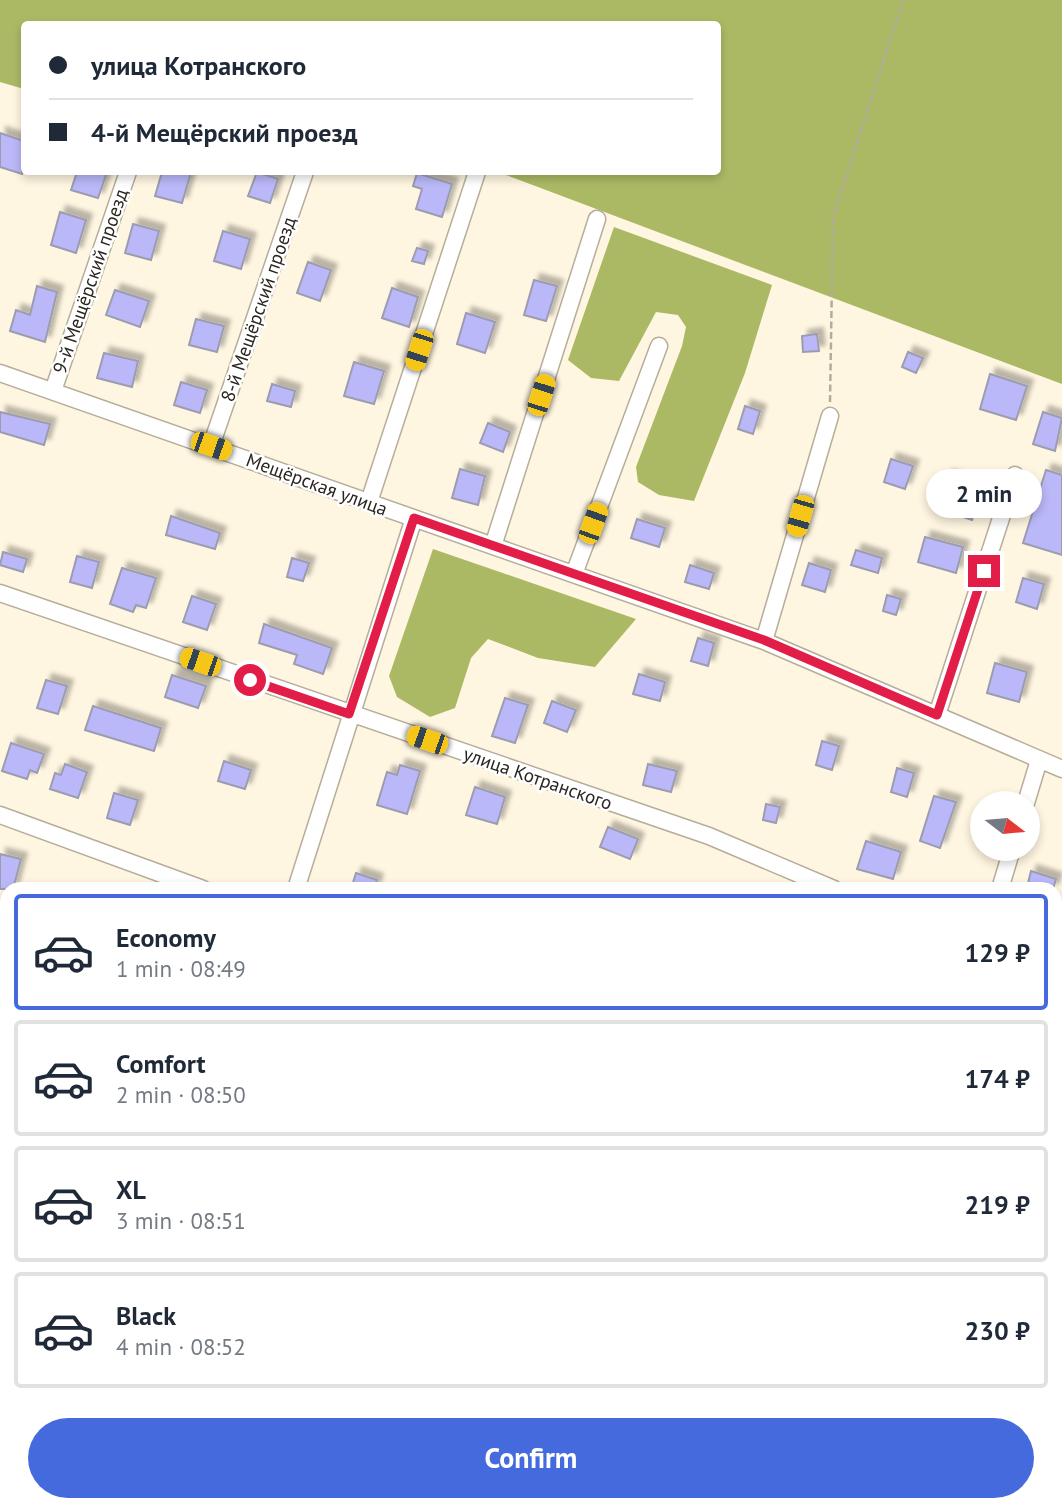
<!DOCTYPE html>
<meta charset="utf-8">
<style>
:root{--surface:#fff;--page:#f2f2f3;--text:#1f2937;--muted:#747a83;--line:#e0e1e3;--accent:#456add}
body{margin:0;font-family:"PT Sans",sans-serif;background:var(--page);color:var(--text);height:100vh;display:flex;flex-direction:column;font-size:26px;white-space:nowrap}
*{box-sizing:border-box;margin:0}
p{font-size:23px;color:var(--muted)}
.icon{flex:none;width:38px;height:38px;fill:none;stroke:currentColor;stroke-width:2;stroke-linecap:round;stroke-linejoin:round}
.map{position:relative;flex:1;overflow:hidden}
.drawer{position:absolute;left:0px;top:882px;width:1062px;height:630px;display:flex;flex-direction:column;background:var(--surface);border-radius:21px 21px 0 0;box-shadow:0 4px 10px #0003}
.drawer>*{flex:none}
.top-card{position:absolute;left:21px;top:21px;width:700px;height:154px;border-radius:7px;box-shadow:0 4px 10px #0003;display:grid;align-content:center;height:154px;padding:0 28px;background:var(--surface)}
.needle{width:46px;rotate:106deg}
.fabs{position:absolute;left:970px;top:791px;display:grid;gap:14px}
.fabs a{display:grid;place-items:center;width:70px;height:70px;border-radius:50%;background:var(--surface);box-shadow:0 4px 10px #0003;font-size:35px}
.end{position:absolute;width:32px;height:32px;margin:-16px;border:9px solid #e11d48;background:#fff;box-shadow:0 0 0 4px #fff}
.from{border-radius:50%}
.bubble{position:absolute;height:49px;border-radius:24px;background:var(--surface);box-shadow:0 4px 10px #0003;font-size:23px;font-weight:800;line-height:49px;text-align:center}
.car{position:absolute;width:21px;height:42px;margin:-21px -10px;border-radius:9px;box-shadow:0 0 5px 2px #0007;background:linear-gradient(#f5c518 24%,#345 0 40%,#f5c518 0 76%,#345 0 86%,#f5c518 0)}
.top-card b{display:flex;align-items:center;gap:24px;height:66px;font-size:26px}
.top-card b+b{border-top:2px solid var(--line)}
.top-card i{width:18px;height:18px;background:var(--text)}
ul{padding:12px 0 0;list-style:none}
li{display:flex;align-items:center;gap:21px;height:116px;margin:0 14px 10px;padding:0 14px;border:4px solid var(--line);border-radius:7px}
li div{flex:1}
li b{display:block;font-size:26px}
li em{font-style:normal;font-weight:800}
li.on{border-color:var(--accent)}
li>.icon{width:63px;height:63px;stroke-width:1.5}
.button{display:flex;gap:14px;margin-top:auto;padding:14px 28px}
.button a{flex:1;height:80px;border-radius:42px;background:var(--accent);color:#fff;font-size:28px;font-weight:800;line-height:80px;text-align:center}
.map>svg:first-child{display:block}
.green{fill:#e1eea1}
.forest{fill:#acb964}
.building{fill:#bab8f8;stroke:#9c9cb0;stroke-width:2;filter:url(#shadow)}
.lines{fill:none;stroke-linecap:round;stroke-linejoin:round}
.minor-casing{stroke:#b6ad9a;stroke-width:19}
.path{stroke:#b3ac9c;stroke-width:2.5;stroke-dasharray:7 3.5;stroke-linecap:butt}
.minor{stroke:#fff;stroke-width:16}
.route{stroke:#e11d48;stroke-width:9}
.labels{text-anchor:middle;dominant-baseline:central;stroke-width:5;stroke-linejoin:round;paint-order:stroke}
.street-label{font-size:19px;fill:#2a261f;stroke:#fff}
</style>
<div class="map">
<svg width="1062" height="1512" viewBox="0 0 1062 1512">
<defs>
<filter id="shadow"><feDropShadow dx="6" dy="-6" stdDeviation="2" flood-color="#0004"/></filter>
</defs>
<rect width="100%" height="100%" fill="#fff6e1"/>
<path class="green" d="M0 1426 7 1428V1481L0 1480Z
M51 1505H139L131 1512H53Z"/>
<path class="forest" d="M0 0H1062V384L498 172H718V24H24V89L0 82Z
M614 227 772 285 745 373 694 501 659 495 638 482 636 467 682 346 686 327 678 315 656 312 619 381 591 378 568 360Z
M433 549 636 619 595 667 538 658 488 639 471 658 455 708 430 717 397 697 389 676Z
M0 1331 7 1333V1396L0 1394Z
M0 1480 7 1481V1505H51L53 1512H0Z
M139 1505H229L250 1512H131Z"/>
<path class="building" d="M0 133 24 141 22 174 0 167Z
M77 172H107L98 198 71 190Z
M162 172H191L182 203 155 196Z
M257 172 278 179 270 203 248 196Z
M417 173 452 184 442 217 416 209 422 189 413 186Z
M60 212 86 220 76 253 51 245Z
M133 224 159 231 151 260 125 253Z
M223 231 250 239 241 269 214 261Z
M417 248 428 251 424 264 412 261Z
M308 262 331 270 320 301 297 293Z
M534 280 557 286 546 321 524 315Z
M37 286 57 292 45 342 10 331 16 310 30 315Z
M392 288 418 297 409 327 382 318Z
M115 290 149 301 140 327 106 315Z
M466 313 495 322 485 353 457 344Z
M196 319 224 326 217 352 189 345Z
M817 334 819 351 803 352 802 336Z
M908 352 923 358 916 373 902 367Z
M104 353 138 361 132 387 97 378Z
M354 362 384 371 374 404 344 396Z
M990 374 1027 386 1016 420 980 409Z
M181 382 207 390 200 413 174 405Z
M272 384 295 391 291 407 267 401Z
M745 406 760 411 753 434 738 429Z
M0 412 50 424 44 445 0 432Z
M1043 412 1062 418 1055 451 1033 444Z
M488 423 510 432 503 452 480 443Z
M891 459 913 466 905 489 884 482Z
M460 469 485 476 478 505 452 498Z
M1046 470 1062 475V555L1023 543Z
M947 476 982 488 972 520 936 508Z
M171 516 220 533 215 549 166 535Z
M637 519 665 528 659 547 631 538Z
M925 537 963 547 956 573 918 562Z
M856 550 882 558 878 573 851 565Z
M3 552 27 559 23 572 0 565Z
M77 556 99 562 92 588 70 582Z
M292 558 309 563 303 581 287 577Z
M809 563 831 570 825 592 802 585Z
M690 565 714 573 709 589 685 582Z
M122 568 156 578 146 608 136 605 133 612 110 604Z
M1023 578 1044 584 1037 609 1016 602Z
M887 595 901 599 896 615 883 611Z
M192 596 216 604 207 630 183 622Z
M264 624 332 648 323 674 294 664 297 655 259 643Z
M698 638 714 643 708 666 691 661Z
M995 663 1027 672 1019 702 987 693Z
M639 674 665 682 660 701 633 694Z
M172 675 206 686 198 708 165 697Z
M46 680 67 686 58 714 37 708Z
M505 698 528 705 515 743 492 736Z
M552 701 576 710 567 732 544 723Z
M93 706 161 728 154 751 85 730Z
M822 741 839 746 832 770 816 765Z
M11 743 44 754 37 773 30 770 27 779 2 771Z
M224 761 251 770 245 789 218 781Z
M65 764 87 772 78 798 50 789 55 773 61 775Z
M648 764 677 771 671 792 643 785Z
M400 765 420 771 407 814 377 805 387 772 397 775Z
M897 768 914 773 907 797 891 792Z
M475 787 505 797 497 824 466 815Z
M114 793 138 800 130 825 107 818Z
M934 796 956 802 940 848 920 841Z
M766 804 780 807 776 823 763 820Z
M608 827 638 839 630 859 600 847Z
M866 841 901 852 893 879 857 869Z
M0 854 21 859 13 889H0Z
M1031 871 1056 879 1053 889 1027 887Z
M356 873 377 880 374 889H351Z"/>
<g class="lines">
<g class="minor-casing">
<path id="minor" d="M0 373 764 641 1062 769
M53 391 128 172
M211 446 305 172
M369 502 477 172
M493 546 597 219
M574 574 659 346
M0 593 709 836 834 889
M764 641 830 416
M937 715 1015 475
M1026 803 1039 760
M0 815 203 889
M296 889 414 518
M1000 889 1012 849
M1055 975 1062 978
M0 1128 7 1131
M1055 1188 1062 1191
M1055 1283 1062 1285
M1055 1373 1062 1376
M0 1416 7 1417
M1055 1495 1062 1498
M279 1505 299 1512
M734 1511 736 1505
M547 1512 549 1505
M944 1512 947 1505"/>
</g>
<path class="path" d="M830 402 833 217 903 0"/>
<use href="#minor" class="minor"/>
</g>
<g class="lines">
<path class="route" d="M250 680 349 714 414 518 764 640 937 715 984 571"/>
</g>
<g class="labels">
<g class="street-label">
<text transform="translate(90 281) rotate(-71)">9-й Мещёрский проезд</text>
<text transform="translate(258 309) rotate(-71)">8-й Мещёрский проезд</text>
<text transform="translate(317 484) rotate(20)">Мещёрская улица</text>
<text transform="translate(538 778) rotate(19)">улица Котранского</text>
</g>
</g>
</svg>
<div class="fabs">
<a><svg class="needle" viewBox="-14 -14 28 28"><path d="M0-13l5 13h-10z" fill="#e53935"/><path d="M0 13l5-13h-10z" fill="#747a83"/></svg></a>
</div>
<i class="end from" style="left:250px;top:680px"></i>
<i class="end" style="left:984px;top:571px"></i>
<div class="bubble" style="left:926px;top:469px;width:116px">2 min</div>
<i class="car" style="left:419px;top:350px;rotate:198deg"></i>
<i class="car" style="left:541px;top:395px;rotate:18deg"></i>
<i class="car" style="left:211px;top:446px;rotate:109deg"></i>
<i class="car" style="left:800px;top:516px;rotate:196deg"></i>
<i class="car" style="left:593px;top:523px;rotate:20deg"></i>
<i class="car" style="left:200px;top:662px;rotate:289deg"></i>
<i class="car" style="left:427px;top:740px;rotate:289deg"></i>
<div class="top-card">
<b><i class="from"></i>улица Котранского</b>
<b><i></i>4-й Мещёрский проезд</b>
</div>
<section class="drawer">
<ul>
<li class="on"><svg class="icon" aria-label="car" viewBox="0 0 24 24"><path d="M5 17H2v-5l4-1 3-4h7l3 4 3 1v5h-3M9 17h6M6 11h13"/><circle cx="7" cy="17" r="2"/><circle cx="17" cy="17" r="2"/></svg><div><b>Economy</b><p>1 min · 08:49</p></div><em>129 ₽</em></li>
<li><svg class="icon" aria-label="car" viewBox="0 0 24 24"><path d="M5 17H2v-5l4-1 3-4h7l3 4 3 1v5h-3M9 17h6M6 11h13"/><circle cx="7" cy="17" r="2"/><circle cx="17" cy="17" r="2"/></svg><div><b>Comfort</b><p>2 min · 08:50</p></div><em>174 ₽</em></li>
<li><svg class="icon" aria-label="car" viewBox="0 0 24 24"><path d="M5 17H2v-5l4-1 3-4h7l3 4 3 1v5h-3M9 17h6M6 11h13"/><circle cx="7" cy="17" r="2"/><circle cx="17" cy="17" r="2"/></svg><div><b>XL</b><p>3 min · 08:51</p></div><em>219 ₽</em></li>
<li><svg class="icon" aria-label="car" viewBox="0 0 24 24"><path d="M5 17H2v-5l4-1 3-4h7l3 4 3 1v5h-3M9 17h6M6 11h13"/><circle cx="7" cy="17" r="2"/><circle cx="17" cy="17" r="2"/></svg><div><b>Black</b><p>4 min · 08:52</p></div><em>230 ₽</em></li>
</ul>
<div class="button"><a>Confirm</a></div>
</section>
</div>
